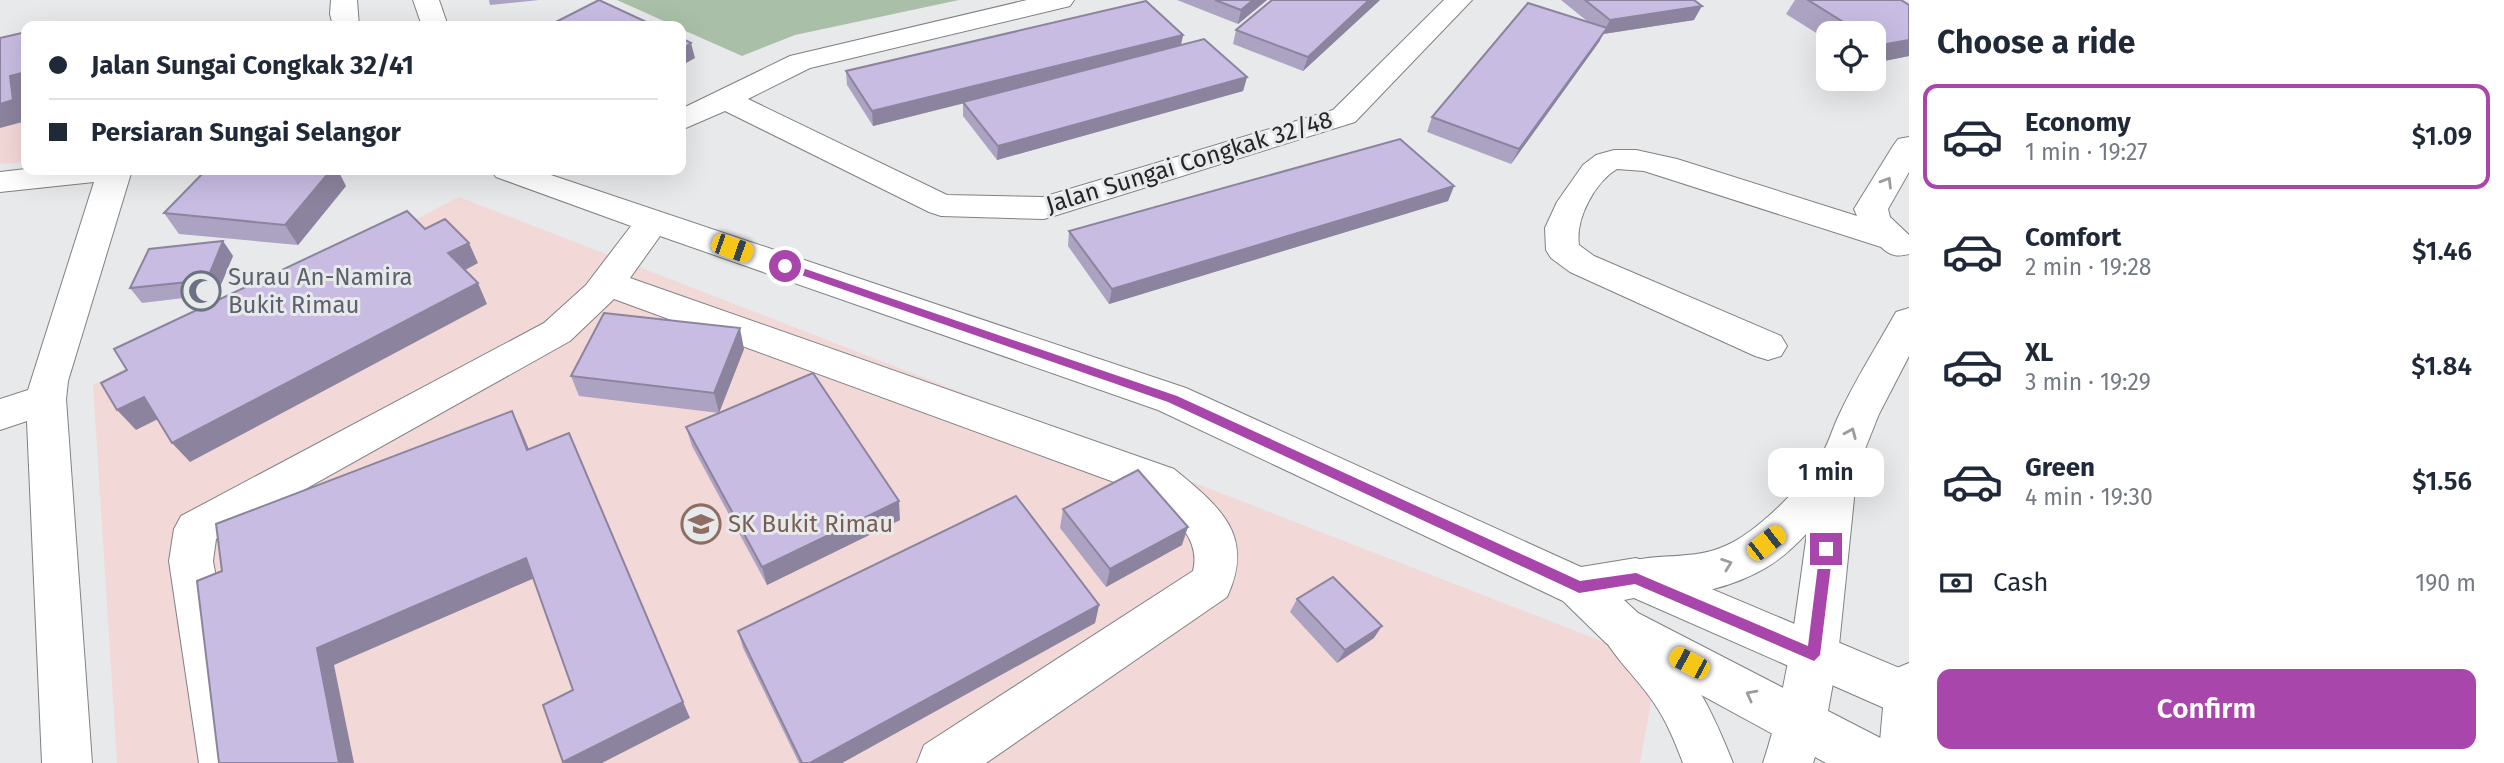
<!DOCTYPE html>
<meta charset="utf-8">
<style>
:root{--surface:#fff;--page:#f6f6f7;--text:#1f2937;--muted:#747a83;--line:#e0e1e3;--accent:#a946ac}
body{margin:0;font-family:"Fira Sans",sans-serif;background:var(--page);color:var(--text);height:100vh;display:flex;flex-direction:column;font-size:26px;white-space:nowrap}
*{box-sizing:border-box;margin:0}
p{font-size:23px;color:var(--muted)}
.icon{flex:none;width:38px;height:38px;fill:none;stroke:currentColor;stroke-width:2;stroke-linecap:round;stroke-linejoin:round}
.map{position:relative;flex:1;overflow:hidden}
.sheet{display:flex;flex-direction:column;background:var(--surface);width:595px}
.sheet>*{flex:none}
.banner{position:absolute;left:21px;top:21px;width:665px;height:154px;border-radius:14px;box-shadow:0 7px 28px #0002;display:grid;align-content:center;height:154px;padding:0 28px;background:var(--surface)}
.fabs{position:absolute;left:1816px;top:21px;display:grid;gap:14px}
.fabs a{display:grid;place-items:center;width:70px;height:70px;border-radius:14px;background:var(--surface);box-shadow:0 7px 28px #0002;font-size:35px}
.end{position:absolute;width:32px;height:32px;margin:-16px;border:9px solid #a946ac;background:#fff;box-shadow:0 0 0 4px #fff}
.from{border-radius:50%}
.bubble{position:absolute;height:49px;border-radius:14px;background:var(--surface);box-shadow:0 7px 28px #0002;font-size:23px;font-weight:600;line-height:49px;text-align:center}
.car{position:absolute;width:21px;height:42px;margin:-21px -10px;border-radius:9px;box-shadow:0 0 5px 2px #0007;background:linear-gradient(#f5c518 24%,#345 0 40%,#f5c518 0 76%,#345 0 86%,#f5c518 0)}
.banner b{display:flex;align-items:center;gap:24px;height:66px;font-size:26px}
.banner b+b{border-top:2px solid var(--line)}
.banner i{width:18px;height:18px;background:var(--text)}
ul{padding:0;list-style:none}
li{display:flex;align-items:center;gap:21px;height:105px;margin:0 14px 10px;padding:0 14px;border:4px solid transparent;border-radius:14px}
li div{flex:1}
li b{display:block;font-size:26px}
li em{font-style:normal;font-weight:600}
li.selected{border-color:var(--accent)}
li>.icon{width:63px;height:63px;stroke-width:1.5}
h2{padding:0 28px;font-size:32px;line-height:84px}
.pay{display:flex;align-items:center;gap:18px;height:77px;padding:0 28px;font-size:26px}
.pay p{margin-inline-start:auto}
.button{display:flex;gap:14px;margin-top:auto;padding:14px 28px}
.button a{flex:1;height:80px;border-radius:14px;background:var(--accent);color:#fff;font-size:28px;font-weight:600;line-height:80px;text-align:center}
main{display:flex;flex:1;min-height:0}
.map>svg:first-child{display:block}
.education{fill:#f3d8d8}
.green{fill:#aabfa8}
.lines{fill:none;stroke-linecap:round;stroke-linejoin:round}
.minor-casing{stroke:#808183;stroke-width:2}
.major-casing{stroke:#808183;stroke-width:2}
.minor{fill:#fff;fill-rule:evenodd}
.major{fill:#fff;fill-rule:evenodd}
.wall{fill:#aca2c2}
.shaded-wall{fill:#8c849e}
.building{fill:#c8bce2;stroke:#8c849e;stroke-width:2}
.oneway{stroke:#9d9d9e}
.route{fill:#a946ac}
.labels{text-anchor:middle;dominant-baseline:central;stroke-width:6;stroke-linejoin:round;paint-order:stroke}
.street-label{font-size:24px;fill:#262627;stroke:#e8e9eb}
.worship-label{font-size:24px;fill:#5b616d;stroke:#e8e9eb;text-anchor:start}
.education-label{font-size:24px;fill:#785e54;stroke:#e8e9eb;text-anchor:start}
</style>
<main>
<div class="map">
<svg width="1909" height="763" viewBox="0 0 1909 763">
<rect width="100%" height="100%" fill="#e8e9eb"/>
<path class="education" d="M26 51V162L0 164V58Z
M459 197 1658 663 1640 763H117L93 385Z"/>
<path class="green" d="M617 0H959L795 35 742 56 681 29V26H675Z"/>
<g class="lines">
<g class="minor-casing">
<path id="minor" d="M331 0H357L359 26H333L330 14Z
M413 0H439L448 26H422Z
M1027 0H1074L1070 6 810 68 748 99 947 195 1043 197 1333 110 1444 0H1472L1355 122 1044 219 941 216 929 212 725 111 681 130V109L790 56Z
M1909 137V172L1888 209 1890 217 1909 235V254C1898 257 1890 256 1881 247L1644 171 1617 169C1595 182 1575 219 1579 245L1594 256 1781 336 1787 346 1781 356 1768 360 1755 356 1570 272 1551 258 1546 250 1545 228 1557 202 1583 165 1596 155 1614 150H1636L1677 159 1857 216 1854 209 1893 146 1898 139Z
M26 169 132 170 68 381 66 399 92 763H42L27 421 0 430V399L28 390 94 182 0 192V172Z
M491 170H536L1186 388 1581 567 1636 558 1652 564 1909 672V719L1634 598 1624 600 1638 613 1894 745 1901 763H1826L1606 643 1563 601 1158 410 660 236 630 278 1174 469C1219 506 1256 535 1227 597L986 763H917L924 745 1193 571C1202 535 1168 513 1144 493L614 299 570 341 216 539 213 561 249 763H199L169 561 174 529 181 516 544 323 586 285 631 226 496 177Z"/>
</g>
<g class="major-casing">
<path id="major" d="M1909 308V356L1879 414 1857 469 1838 655 1826 722 1813 763H1763C1788 688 1796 611 1807 533 1792 549 1776 564 1756 573 1722 591 1657 605 1620 592L1614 578 1620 564C1654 552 1693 561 1725 546 1756 533 1802 487 1819 459 1828 446 1832 429 1839 415 1855 380 1877 346 1896 312Z
M1622 607C1641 614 1650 626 1663 641 1698 682 1713 713 1733 763H1683C1675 742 1667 722 1654 703 1637 677 1612 657 1599 628L1606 613Z
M1909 663V763H1878L1885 686 1892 670Z"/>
</g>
<use href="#minor" class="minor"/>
<use href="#major" class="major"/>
</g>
<path class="wall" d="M489 0H539L490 5Z
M1177 0H1267L1238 24Z
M1272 0H1380L1303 71 1233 44 1236 30Z
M1561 0H1694V20L1603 34 1599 42 1511 164 1427 132 1432 117 1587 21Z
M1795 0H1901L1909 5V56L1874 63V33H1829V41L1786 14Z
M1183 35 1181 45 1247 77 1243 91 997 160 963 116V103L873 126 847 85 846 71Z
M346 186 298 245 179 234 164 213Z
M1454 186 1448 201 1109 304 1068 246 1069 231Z
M223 241 233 256 217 294 142 303 130 288Z
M744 349 719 413 900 520 767 585 692 446 686 427 719 413 579 396 571 376Z
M1063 509 1182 545 1106 587 1060 528Z
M1297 599 1374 638 1337 663 1290 612Z
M1099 605 1095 623 842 763H799L743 648 738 631Z"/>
<path class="shaded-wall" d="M1253 0H1267L1238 24 1241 10Z
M1369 0H1380L1303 71 1308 57Z
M1702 6 1694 20 1603 34 1599 42 1511 164 1519 149 1605 29 1610 20Z
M1183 35 1180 49 873 126 872 111Z
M1909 40V56L1874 63V54L1881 45Z
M691 43 695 58 681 66V50Z
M26 72V121L0 128V104L10 76Z
M1247 77 1243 91 997 160 998 146Z
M331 170H338L346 186 298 245 285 225Z
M1454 186 1448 201 1109 304 1112 289Z
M223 241 233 256 217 294 207 280Z
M469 243 478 263 458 274 448 253Z
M478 283 487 304 190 462 172 443Z
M740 328 744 349 719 413 714 393Z
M144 397 162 417 136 430 117 410Z
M512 411 521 430 537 469 527 450Z
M577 453 690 718 602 763H564L563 762 683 702Z
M899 501 900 520 767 585 762 567Z
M1188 527 1182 545 1106 587 1110 569Z
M526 558 537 577 334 665 354 763H339L317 648Z
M1099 605 1095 623 842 763H810Z
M1382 626 1374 638 1337 663 1345 650Z"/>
<path class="building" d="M599 0 655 26H548Z
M1215 0H1253L1241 10Z
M1272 0H1369L1308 57 1236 30Z
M1585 0H1694L1702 6 1610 20Z
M1808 0H1901L1909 5V40L1881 45 1874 41V33H1861Z
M1146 1 1183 35 872 111 846 71Z
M1528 3 1607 28 1519 149 1432 117Z
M26 32V72L10 76 13 100 0 104V38Z
M681 38 691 43 681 50Z
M1204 39 1247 77 998 146 963 102Z
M1400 139 1454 186 1112 289 1069 231Z
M206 170H331L285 225 164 213Z
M407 211 425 229 445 219 469 243 448 253 478 283 172 443 144 397 117 410 101 383 127 370 114 349Z
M223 241 207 280 130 288 149 249Z
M604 313 740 328 714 393 571 376Z
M813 373 899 501 762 567 686 427Z
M512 411 527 450 569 433 683 702 563 762 543 705 573 690 526 558 317 648 339 763H219L197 581 222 571 216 524Z
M1138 470 1188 527 1110 569 1063 509Z
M1016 496 1099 605 810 763H802L738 631Z
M1333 577 1382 626 1345 650 1297 599Z"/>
<defs><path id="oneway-chevron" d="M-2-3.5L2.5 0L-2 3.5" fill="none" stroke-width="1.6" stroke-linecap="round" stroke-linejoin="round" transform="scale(1.75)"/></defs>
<g class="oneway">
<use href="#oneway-chevron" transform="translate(1887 182) rotate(-59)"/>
<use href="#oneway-chevron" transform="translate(1851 433) rotate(-67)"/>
<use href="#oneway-chevron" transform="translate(1727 564) rotate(-20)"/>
<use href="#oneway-chevron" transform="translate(1751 695) rotate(-152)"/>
</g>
<path class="route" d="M785 262 1177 396 1580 581 1636 573 1808 646 1820 549 1826 543 1831 545 1833 549 1820 655 1814 661 1635 584 1579 593 1575 591 1168 402 781 268V263Z"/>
<defs>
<g id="mosque-ring" transform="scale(2.0125)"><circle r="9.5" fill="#e8e9eb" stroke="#6b7280" stroke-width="1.5"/><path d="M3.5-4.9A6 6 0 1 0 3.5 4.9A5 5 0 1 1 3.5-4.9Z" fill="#6b7280"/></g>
<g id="school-ring" transform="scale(2.0125)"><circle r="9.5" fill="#e8e9eb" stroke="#8d6e63" stroke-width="1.5"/><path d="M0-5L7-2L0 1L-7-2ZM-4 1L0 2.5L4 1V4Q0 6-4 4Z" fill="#8d6e63"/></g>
</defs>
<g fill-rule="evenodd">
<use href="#mosque-ring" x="201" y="291"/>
<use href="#school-ring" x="701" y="524"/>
</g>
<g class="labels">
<g class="street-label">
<text transform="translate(1189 162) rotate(-17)">Jalan Sungai Congkak 32/48</text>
</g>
<g class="worship-label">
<text x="228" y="277">Surau An-Namira<tspan x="228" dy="28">Bukit Rimau</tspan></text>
</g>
<g class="education-label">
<text x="728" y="524">SK Bukit Rimau</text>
</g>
</g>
</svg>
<div class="fabs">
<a><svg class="icon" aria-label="locate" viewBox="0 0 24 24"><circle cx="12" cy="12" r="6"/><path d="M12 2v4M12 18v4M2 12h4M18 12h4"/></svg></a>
</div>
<i class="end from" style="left:785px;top:266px"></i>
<i class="end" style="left:1826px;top:549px"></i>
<div class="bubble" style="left:1768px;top:448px;width:116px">1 min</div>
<i class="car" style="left:732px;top:248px;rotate:109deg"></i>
<i class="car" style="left:1766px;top:543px;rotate:52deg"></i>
<i class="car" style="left:1689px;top:663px;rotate:298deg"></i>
<div class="banner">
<b><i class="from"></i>Jalan Sungai Congkak 32/41</b>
<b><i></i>Persiaran Sungai Selangor</b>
</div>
</div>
<section class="sheet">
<h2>Choose a ride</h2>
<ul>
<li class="selected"><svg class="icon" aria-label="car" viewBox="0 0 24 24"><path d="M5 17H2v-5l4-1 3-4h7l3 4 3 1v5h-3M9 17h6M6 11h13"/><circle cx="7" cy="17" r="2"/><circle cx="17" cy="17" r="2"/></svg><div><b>Economy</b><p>1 min · 19:27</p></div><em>$1.09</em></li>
<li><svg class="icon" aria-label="car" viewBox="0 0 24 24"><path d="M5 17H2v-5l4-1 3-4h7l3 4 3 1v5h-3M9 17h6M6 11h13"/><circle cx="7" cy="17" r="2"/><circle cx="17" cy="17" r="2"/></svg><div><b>Comfort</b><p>2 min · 19:28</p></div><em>$1.46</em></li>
<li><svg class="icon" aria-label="car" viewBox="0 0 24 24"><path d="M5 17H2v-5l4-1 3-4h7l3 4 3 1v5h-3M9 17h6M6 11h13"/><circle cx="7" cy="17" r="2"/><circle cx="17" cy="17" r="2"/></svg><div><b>XL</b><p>3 min · 19:29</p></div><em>$1.84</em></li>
<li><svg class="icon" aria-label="car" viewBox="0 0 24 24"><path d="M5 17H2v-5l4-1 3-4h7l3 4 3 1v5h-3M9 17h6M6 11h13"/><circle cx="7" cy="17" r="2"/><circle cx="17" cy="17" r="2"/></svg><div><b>Green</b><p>4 min · 19:30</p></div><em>$1.56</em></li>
</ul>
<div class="pay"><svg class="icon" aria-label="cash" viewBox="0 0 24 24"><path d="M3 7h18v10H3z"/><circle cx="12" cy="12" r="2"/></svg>Cash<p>190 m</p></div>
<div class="button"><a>Confirm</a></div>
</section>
</main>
